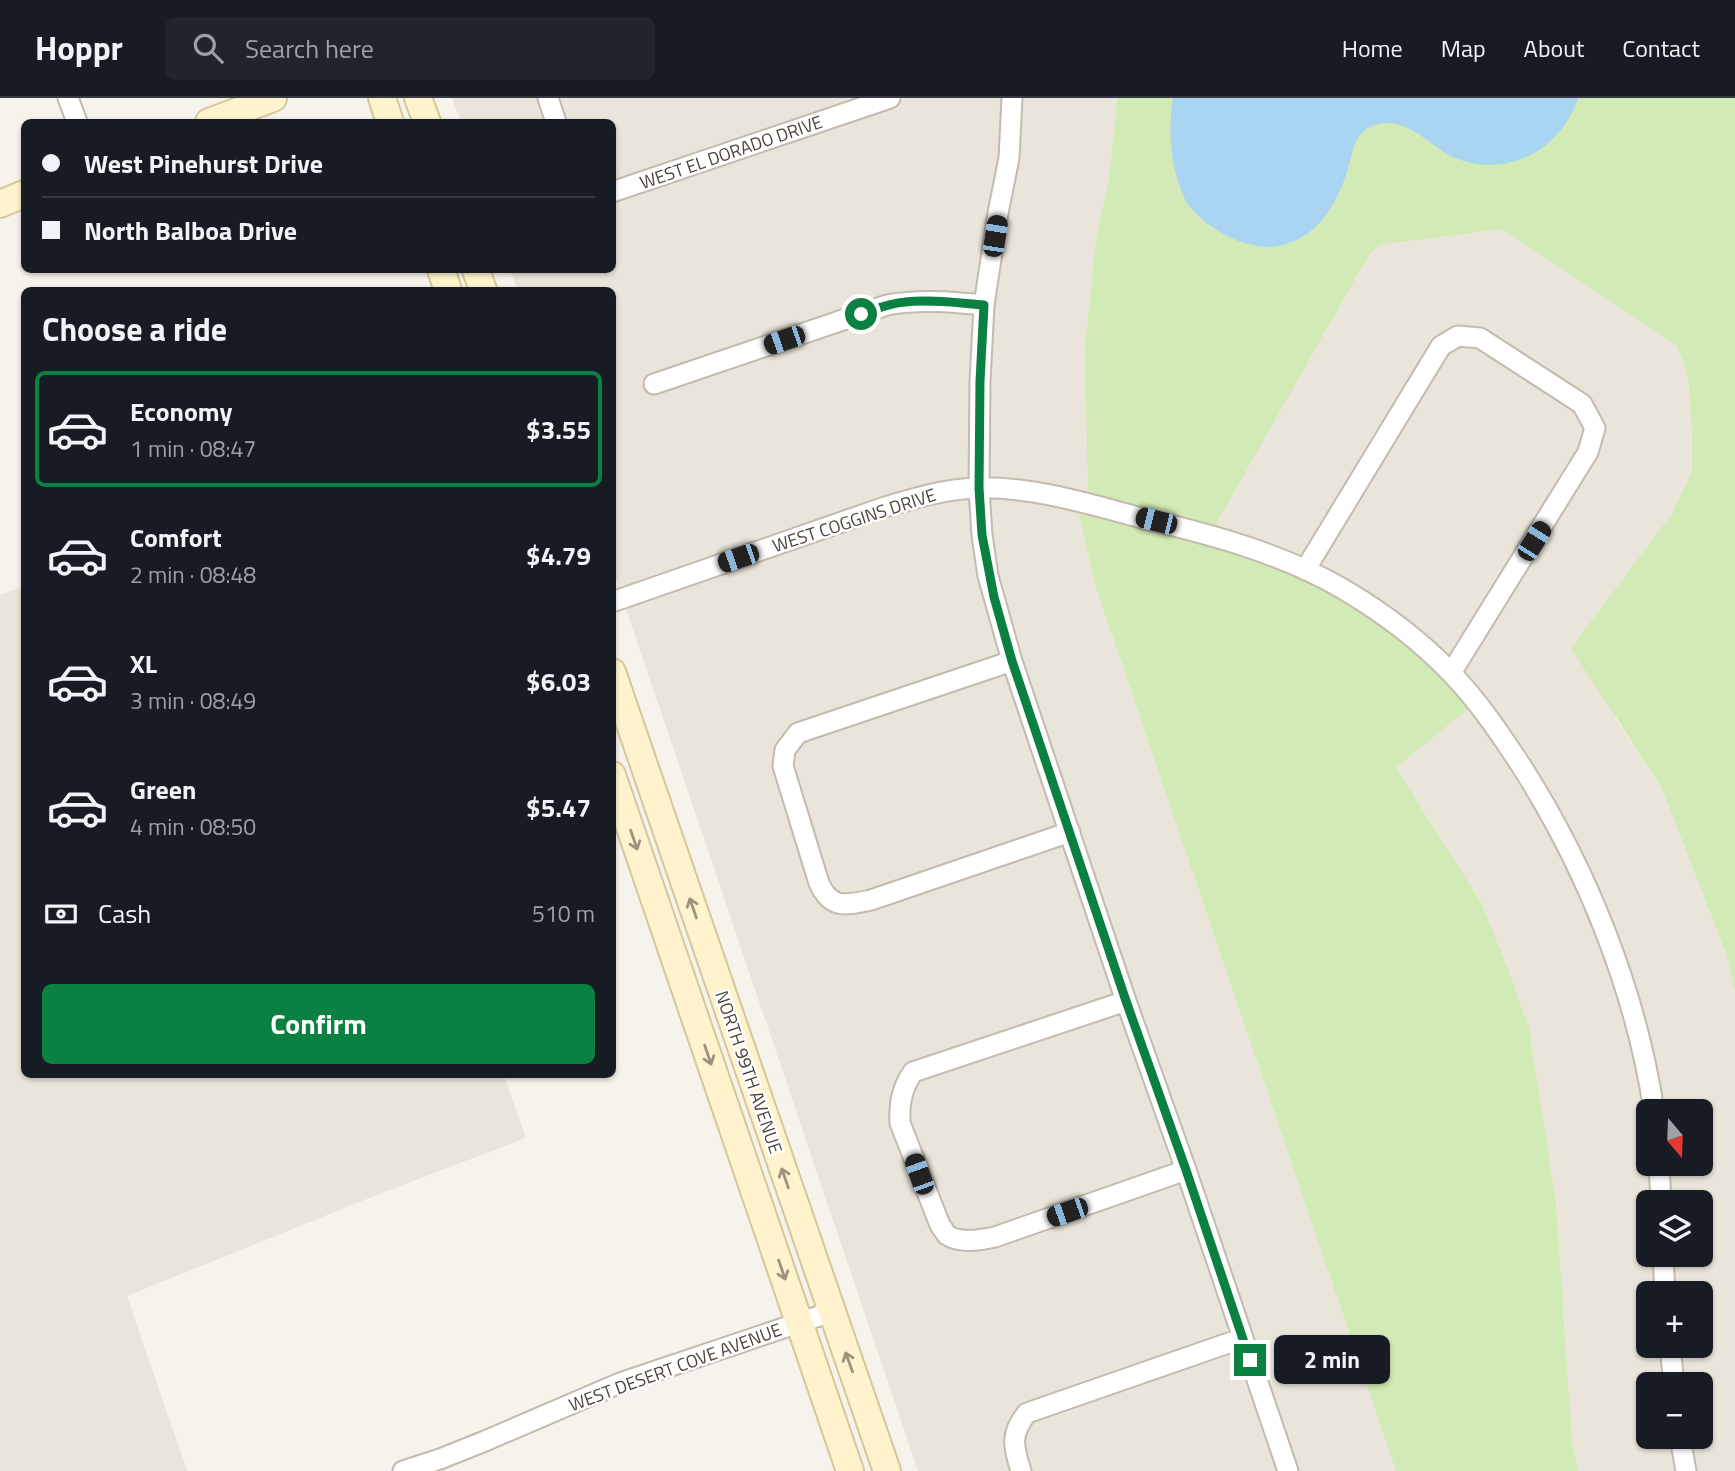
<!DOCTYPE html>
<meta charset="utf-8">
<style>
:root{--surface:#171b24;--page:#20242c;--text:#f1f3f6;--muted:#9ea1a6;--line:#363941;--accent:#0b8043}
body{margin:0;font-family:"Titillium Web",sans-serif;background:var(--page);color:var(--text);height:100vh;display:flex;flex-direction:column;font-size:26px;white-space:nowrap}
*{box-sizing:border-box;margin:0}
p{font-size:23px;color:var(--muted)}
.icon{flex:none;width:38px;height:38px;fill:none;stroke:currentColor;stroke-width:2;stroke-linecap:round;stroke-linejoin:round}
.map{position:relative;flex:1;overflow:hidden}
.panel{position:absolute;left:21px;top:189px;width:595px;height:791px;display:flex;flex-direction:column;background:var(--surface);border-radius:10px;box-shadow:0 2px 5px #0004}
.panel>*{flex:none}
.top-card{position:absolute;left:21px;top:21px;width:595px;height:154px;border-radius:10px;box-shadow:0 2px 5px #0004;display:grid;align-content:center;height:154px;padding:0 21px;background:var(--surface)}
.needle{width:46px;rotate:161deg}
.tools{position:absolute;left:1636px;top:1001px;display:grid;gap:14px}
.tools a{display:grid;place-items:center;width:77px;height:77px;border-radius:10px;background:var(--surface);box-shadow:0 2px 5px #0004;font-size:35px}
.end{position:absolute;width:32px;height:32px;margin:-16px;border:9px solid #0b8043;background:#fff;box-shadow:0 0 0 4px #fff}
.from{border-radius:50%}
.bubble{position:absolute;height:49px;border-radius:10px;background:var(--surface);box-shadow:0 2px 5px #0004;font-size:23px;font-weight:700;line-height:49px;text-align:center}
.car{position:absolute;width:21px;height:42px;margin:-21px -10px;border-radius:9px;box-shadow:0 0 5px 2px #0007;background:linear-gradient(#222 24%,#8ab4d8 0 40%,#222 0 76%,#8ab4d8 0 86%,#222 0)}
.top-card b{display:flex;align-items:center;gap:24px;height:66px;font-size:26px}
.top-card b+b{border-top:2px solid var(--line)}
.top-card i{width:18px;height:18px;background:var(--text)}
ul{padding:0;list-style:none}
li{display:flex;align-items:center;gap:21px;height:116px;margin:0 14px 10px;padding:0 7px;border:4px solid transparent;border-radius:10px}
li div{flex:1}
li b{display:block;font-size:26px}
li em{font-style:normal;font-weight:700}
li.on{border-color:var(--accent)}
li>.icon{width:63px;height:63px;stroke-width:1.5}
h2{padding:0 21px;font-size:32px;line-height:84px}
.pay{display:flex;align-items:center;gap:18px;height:77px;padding:0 21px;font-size:26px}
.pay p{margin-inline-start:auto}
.button{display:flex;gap:14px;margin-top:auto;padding:14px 21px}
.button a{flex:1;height:80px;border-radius:10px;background:var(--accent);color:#fff;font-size:28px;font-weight:700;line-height:80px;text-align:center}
header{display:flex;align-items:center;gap:42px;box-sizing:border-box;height:98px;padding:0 35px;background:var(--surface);border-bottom:2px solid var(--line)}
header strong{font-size:33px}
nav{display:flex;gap:38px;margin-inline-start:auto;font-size:24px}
.search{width:490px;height:63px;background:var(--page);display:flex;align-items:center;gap:18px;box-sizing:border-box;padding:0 24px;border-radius:10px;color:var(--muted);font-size:26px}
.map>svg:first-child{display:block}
.residential{fill:#eae5da;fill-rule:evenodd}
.green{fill:#d2eab5}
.water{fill:#a9d4f2}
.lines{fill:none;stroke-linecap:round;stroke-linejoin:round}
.minor-casing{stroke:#c2bbae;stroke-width:23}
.secondary-casing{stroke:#d6c79b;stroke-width:30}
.minor{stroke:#fff;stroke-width:19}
.secondary{stroke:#fff3cd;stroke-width:26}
.oneway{stroke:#9c937c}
.route{stroke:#0b8043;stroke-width:9}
.labels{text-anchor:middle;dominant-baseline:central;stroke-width:5;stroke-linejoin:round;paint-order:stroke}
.street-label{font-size:18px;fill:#4b4439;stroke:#fff}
</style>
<header>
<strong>Hoppr</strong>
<div class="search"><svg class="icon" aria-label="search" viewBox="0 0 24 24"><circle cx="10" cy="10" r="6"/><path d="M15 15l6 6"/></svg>Search here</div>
<nav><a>Home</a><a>Map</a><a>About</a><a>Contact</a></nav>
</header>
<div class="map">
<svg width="1735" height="1373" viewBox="0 0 1735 1373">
<rect width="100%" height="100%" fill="#f6f3ec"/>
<path class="residential" d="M452 0H1117L1109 80 1096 140 1085 249 1088 406 1076 404 1095 487 1396 1373H918L613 472 612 192H518L510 172H612V24H461Z
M1502 131 1677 248 1688 280 1692 340V373L1671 417 1615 620 1661 689 1726 855 1735 893V1373H1578L1572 1342 1556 1103 1529 930 1481 804 1396 670 1475 604 1210 437 1369 157 1379 147ZM1648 1013H1701V1066H1648ZM1648 1104H1701V1157H1648ZM1648 1195H1701V1248H1648ZM1648 1286H1701V1339H1648Z
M24 488V976L504 977 526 1040 379 1096 127 1198 187 1373H0V497Z"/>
<path class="green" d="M1117 0H1735V893L1726 855 1661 689 1571 550 1671 417 1692 373V340L1688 280 1677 248 1502 131 1379 147 1369 157 1210 437 1342 490 1476 604 1396 670 1481 804 1509 874 1529 930 1556 1103 1572 1342 1578 1373H1396L1095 487 1076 404 1088 406 1085 249 1096 140 1109 80Z"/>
<path class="water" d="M1173 0H1578C1561 52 1507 81 1455 60 1431 49 1408 19 1379 26 1350 32 1354 58 1345 80 1333 112 1316 138 1283 147 1262 153 1235 144 1217 132 1202 122 1188 112 1182 94 1170 64 1168 32 1173 0Z"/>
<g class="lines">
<g class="minor-casing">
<path id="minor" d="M68 0 77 24
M548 0 556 24
M1012 0 1009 60 998 115 984 207 980 283 979 390 982 437 988 478 1012 563 1126 903 1186 1072 1288 1373
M612 94 890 0
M654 286 887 207C920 201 951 204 984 207
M1305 472 1441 248 1458 238 1480 240 1582 306 1595 330 1588 354 1451 575
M612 504 885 409C915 400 945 391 977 390 1034 388 1091 407 1146 421 1213 437 1283 456 1343 491 1382 514 1421 543 1452 576 1479 604 1501 637 1522 669 1587 771 1636 893 1654 1013
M1012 563 798 635 785 652 783 668 819 785C831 812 846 807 871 802L1070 734
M1126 903 913 974C902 990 899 1005 900 1025L940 1127C941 1128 946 1136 947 1137 960 1146 981 1142 995 1139L1186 1072
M1659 1066 1661 1104
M1663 1157 1665 1195
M1670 1248 1674 1286
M1680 1339 1686 1373
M403 1373 440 1361 485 1343 620 1285 831 1214
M1021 1373C1013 1348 1010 1336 1027 1315L1243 1240"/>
</g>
<g class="secondary-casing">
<path id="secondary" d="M382 0 390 24
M418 0 427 24
M209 24 273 0
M0 106 24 96
M441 172 448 192
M476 172 483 192
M612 574 887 1373
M612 677 850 1373"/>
</g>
<use href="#minor" class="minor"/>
<use href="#secondary" class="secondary"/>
</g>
<defs><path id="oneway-shaft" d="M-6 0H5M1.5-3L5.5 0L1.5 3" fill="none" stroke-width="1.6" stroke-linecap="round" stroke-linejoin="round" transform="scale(1.75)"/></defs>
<g class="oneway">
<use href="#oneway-shaft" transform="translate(634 742) rotate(71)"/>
<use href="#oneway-shaft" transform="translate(693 810) rotate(-109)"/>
<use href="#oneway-shaft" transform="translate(708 957) rotate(71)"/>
<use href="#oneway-shaft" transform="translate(785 1080) rotate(-109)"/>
<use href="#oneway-shaft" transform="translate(782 1172) rotate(71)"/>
<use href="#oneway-shaft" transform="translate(849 1264) rotate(-110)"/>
</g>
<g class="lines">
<path class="route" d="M861 216C876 211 890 205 905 204 931 201 958 205 984 207L980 283 979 390 982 437 994 499 1012 563 1126 903 1186 1072 1250 1262"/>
</g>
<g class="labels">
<g class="street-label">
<text transform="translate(731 54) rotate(-19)">WEST EL DORADO DRIVE</text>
<text transform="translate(854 422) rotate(-18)">WEST COGGINS DRIVE</text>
<text transform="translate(749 974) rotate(71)">NORTH 99TH AVENUE</text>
<text transform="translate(675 1269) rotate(-20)">WEST DESERT COVE AVENUE</text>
</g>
</g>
</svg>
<div class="tools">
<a><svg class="needle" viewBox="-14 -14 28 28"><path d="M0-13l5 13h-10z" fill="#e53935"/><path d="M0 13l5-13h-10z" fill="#9ea1a6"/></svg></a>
<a><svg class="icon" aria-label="layers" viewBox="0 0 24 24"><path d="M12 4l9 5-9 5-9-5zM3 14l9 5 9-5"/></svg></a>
<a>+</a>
<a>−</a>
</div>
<i class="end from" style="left:861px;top:216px"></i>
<i class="end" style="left:1250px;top:1262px"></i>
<div class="bubble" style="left:1274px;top:1237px;width:116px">2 min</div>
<i class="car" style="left:995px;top:138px;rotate:9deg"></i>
<i class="car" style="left:784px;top:242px;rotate:251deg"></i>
<i class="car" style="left:1156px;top:423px;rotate:284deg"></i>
<i class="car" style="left:1534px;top:443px;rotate:32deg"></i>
<i class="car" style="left:738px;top:460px;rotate:251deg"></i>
<i class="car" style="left:919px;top:1076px;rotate:340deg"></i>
<i class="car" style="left:1067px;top:1114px;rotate:251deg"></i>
<div class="top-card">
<b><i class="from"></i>West Pinehurst Drive</b>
<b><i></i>North Balboa Drive</b>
</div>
<section class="panel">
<h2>Choose a ride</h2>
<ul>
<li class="on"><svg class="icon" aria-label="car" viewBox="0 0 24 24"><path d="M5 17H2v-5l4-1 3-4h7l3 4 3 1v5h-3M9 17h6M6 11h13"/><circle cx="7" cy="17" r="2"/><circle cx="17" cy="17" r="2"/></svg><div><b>Economy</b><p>1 min · 08:47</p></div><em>$3.55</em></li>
<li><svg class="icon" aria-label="car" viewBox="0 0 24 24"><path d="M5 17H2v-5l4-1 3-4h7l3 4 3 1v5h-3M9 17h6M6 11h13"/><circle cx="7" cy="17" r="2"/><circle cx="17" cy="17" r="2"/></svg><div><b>Comfort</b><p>2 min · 08:48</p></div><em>$4.79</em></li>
<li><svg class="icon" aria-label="car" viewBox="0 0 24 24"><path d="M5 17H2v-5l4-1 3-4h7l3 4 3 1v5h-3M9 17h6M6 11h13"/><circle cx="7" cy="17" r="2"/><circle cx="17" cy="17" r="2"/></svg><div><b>XL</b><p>3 min · 08:49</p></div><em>$6.03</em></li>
<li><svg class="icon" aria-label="car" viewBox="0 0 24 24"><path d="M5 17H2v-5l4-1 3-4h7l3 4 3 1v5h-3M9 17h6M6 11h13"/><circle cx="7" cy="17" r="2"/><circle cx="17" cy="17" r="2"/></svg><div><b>Green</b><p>4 min · 08:50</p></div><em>$5.47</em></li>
</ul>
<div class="pay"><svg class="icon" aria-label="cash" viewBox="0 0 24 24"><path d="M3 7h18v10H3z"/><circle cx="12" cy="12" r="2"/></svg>Cash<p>510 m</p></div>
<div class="button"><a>Confirm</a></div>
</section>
</div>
